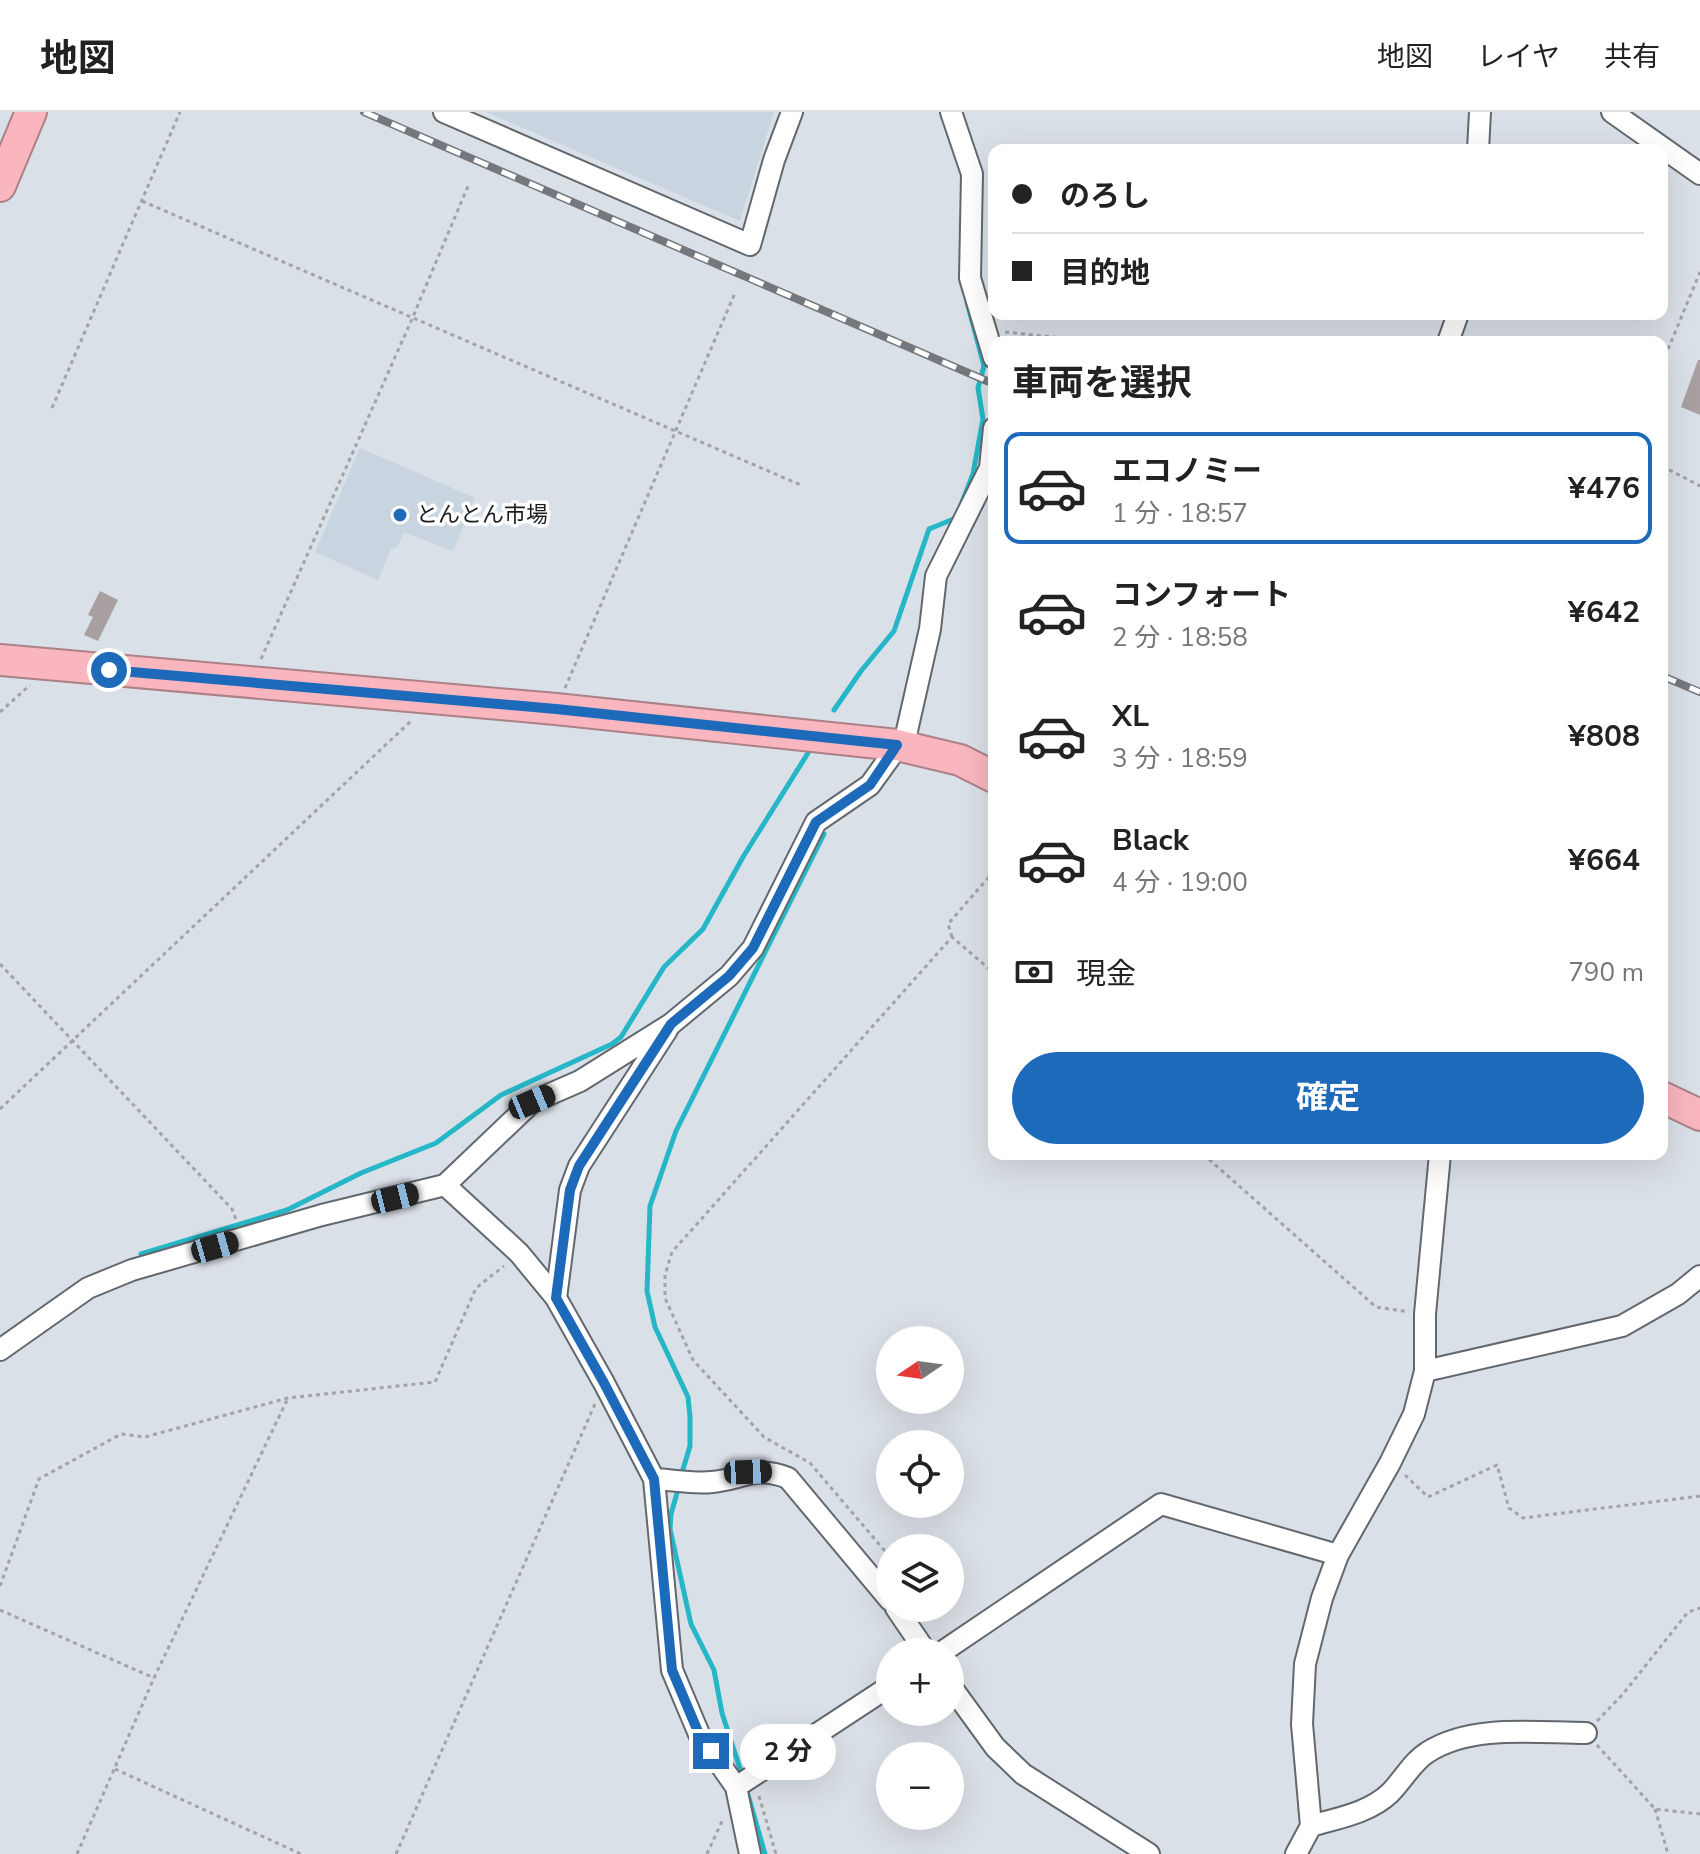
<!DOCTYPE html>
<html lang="ja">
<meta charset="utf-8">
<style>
:root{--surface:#fff;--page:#f2f2f2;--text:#222;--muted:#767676;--line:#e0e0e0;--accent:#1e6aba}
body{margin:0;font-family:"Nunito Sans","Noto Sans JP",sans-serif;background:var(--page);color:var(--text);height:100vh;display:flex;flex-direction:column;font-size:30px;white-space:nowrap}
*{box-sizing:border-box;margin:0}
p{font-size:26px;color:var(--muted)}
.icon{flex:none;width:44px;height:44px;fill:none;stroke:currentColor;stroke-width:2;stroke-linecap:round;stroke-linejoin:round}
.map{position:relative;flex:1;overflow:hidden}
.details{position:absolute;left:988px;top:224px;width:680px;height:824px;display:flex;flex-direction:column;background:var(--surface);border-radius:16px;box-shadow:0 8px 32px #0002}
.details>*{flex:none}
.guide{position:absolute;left:988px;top:32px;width:680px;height:176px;border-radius:16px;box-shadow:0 8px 32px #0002;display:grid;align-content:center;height:176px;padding:0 24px;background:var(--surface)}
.needle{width:52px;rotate:257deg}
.fabs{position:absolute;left:876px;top:1214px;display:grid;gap:16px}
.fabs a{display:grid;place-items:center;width:88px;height:88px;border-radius:50%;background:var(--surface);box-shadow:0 8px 32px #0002;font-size:40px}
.end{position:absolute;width:36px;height:36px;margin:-18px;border:10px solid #1e6aba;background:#fff;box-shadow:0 0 0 4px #fff}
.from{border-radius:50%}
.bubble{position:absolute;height:56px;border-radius:28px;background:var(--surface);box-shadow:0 8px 32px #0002;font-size:26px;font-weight:700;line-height:56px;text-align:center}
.car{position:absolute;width:24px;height:48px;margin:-24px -12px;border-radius:10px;box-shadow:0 0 6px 2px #0007;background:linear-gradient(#222 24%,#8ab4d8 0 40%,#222 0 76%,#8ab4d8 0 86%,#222 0)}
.guide b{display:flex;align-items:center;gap:28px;height:76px;font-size:30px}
.guide b+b{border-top:2px solid var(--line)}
.guide i{width:20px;height:20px;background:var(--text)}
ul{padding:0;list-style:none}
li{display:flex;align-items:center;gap:24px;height:112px;margin:0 16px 12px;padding:0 8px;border:4px solid transparent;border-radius:16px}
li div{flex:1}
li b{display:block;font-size:30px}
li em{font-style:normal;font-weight:700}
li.selected{border-color:var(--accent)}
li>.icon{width:72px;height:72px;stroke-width:1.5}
h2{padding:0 24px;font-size:36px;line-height:96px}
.pay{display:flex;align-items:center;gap:20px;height:88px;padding:0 24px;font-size:30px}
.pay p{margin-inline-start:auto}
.cta{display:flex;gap:16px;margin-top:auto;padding:16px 24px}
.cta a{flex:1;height:92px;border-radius:48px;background:var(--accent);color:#fff;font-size:32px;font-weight:700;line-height:92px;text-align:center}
header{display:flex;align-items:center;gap:48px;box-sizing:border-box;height:112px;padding:0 40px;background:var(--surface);border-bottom:2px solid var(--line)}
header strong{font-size:38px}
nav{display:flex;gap:44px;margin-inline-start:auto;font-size:28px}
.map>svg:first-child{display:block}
.built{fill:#c8d4e0}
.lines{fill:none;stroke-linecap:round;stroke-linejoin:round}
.stream{stroke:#25b7c7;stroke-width:5}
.building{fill:#a89fa1}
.minor-casing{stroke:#62686d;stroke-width:24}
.highway-casing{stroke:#ab8087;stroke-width:34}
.path{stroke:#9fa4aa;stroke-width:3;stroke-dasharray:4 4;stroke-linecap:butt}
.minor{stroke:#fff;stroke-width:20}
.highway{stroke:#f9b6bf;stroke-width:30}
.rail-casing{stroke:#74787c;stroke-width:8}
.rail{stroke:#fff;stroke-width:5;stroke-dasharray:15;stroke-linecap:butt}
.route{stroke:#1e6aba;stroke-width:10}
.poi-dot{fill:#1e6aba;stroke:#fff;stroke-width:3}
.labels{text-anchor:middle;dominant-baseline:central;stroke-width:7;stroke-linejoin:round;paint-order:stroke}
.poi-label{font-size:22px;fill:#1b1d20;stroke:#fff;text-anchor:start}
</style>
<header>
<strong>地図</strong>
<nav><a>地図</a><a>レイヤ</a><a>共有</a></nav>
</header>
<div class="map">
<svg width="1700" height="1742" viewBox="0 0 1700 1742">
<rect width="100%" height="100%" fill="#dae0e7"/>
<path class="built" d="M486 0H774L740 109Z
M360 336 475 386 453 439 404 420 397 435 391 437 378 468 315 440Z"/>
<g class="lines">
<path class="stream" d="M961 393 973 362 983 307 978 276 984 254 967 190
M834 598 861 559 894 519 929 417 956 406 957 403
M141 1142 287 1098 361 1061 436 1031 501 983 612 932 621 925 664 855 703 817 743 745 808 641
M681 1364 690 1334V1305L688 1285 655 1215 647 1179 650 1094 676 1019 824 722
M679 1374 671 1402 670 1417 691 1512 714 1558 722 1601 742 1663
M746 1676 765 1742"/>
</g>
<path class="building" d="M1698 248H1700V303L1681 295Z
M100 479 118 488 98 529 84 523 93 505 88 503Z"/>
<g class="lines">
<g class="minor-casing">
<path id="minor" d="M444 0 750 133 774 48 792 0
M951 0 972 62 970 166 994 246
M1612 0 1700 62
M1478 38 1480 0
M1448 230 1458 202
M445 1073 519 1141 556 1186 604 1271 654 1367 672 1558 699 1622 736 1675 750 1742
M556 1186 570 1078 579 1054 667 918
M0 1238 88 1176 132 1158 322 1103 445 1073 532 990 580 969 671 912 729 864 753 836 816 710 870 673 906 623 930 517 936 464 990 356 994 316
M1425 1259 1622 1214 1678 1182 1700 1164
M654 1367C673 1368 694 1372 712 1370 743 1367 755 1353 788 1366L890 1488
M896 1496 926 1540
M942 1540 1161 1392 1338 1443
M950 1573 995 1635 1023 1662 1149 1742
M736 1675 890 1574
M1311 1714C1338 1706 1369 1701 1390 1681 1403 1668 1413 1649 1428 1640 1472 1612 1536 1621 1586 1621
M1296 1742 1311 1714 1302 1612 1305 1552 1322 1486 1338 1443 1390 1351 1414 1302 1425 1259V1202L1440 1042"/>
</g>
<g class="highway-casing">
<path id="highway" d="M0 74 31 0
M0 548 556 597 897 633 960 648 994 665
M1662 985 1700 1003"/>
</g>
<path class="path" d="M142 89 803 374
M1005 220 1101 230
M1662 252 1700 160
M52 296 180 0
M1662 354 1700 374
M261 547 412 207 468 74
M565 576 735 181
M0 600 30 573
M952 825 948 812 994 759
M0 852 232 1097 237 1110
M0 997 412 608
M1203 1042 1376 1195 1409 1200
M1405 1363 1428 1385 1497 1353 1509 1396 1523 1406 1700 1384
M890 1445 810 1351 764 1325 693 1248 665 1186V1163L672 1140 952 825 994 861
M0 1474 39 1367 121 1322 145 1325 288 1286 435 1270 476 1176 504 1154
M0 1498 154 1566
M1597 1609 1623 1582 1688 1500 1700 1496
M1597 1633 1655 1697 1700 1702
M115 1657 301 1742
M759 1684 776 1742
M1655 1697 1668 1742
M77 1742 154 1566 287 1288
M396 1742 595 1292
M707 1742 723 1707"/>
<use href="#minor" class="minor"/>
<use href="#highway" class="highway"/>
<g class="rail-casing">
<path id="rail" d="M364 0 994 272
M1662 564 1700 580"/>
</g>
<use href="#rail" class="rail"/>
</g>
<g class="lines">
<path class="route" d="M109 558 556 597 897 633 870 673 816 710 753 836 729 864 671 912 579 1054 570 1078 556 1186 604 1271 654 1367 672 1558 699 1622 711 1639"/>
</g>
<circle class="poi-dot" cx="400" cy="403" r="8"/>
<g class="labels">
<g class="poi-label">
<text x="416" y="403">とんとん市場</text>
</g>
</g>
</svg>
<div class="fabs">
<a><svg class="needle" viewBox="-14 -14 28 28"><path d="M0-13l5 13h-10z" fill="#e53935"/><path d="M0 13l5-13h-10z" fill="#767676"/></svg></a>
<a><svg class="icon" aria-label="locate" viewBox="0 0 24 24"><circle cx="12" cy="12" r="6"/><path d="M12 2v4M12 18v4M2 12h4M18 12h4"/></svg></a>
<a><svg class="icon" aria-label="layers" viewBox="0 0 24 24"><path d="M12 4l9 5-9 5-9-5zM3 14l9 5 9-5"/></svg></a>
<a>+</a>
<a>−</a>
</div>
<i class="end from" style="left:109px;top:558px"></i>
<i class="end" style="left:711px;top:1639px"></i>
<div class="bubble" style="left:740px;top:1612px;width:96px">2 分</div>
<i class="car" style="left:532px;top:990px;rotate:67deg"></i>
<i class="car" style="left:395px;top:1086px;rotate:76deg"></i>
<i class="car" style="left:215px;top:1135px;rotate:74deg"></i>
<i class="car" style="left:748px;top:1360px;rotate:88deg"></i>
<div class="guide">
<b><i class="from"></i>のろし</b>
<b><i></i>目的地</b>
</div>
<section class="details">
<h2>車両を選択</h2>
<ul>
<li class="selected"><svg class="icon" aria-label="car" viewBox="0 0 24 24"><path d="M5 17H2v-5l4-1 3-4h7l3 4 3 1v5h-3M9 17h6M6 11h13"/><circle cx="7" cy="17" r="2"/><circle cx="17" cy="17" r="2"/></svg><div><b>エコノミー</b><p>1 分 · 18:57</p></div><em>¥476</em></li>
<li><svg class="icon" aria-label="car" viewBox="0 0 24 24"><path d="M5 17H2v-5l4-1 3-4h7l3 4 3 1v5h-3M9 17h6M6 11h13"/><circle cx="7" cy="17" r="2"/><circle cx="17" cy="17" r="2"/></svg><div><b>コンフォート</b><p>2 分 · 18:58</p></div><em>¥642</em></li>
<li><svg class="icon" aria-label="car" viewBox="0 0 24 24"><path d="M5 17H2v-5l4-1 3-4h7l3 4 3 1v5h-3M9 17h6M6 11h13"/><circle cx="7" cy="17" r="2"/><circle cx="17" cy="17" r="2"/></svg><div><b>XL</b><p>3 分 · 18:59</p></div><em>¥808</em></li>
<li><svg class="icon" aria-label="car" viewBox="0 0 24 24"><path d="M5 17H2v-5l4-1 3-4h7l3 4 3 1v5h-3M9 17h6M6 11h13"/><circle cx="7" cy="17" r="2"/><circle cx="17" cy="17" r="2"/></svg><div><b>Black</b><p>4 分 · 19:00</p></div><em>¥664</em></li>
</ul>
<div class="pay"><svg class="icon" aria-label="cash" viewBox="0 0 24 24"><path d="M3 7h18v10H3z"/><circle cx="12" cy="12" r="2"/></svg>現金<p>790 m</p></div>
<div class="cta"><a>確定</a></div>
</section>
</div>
